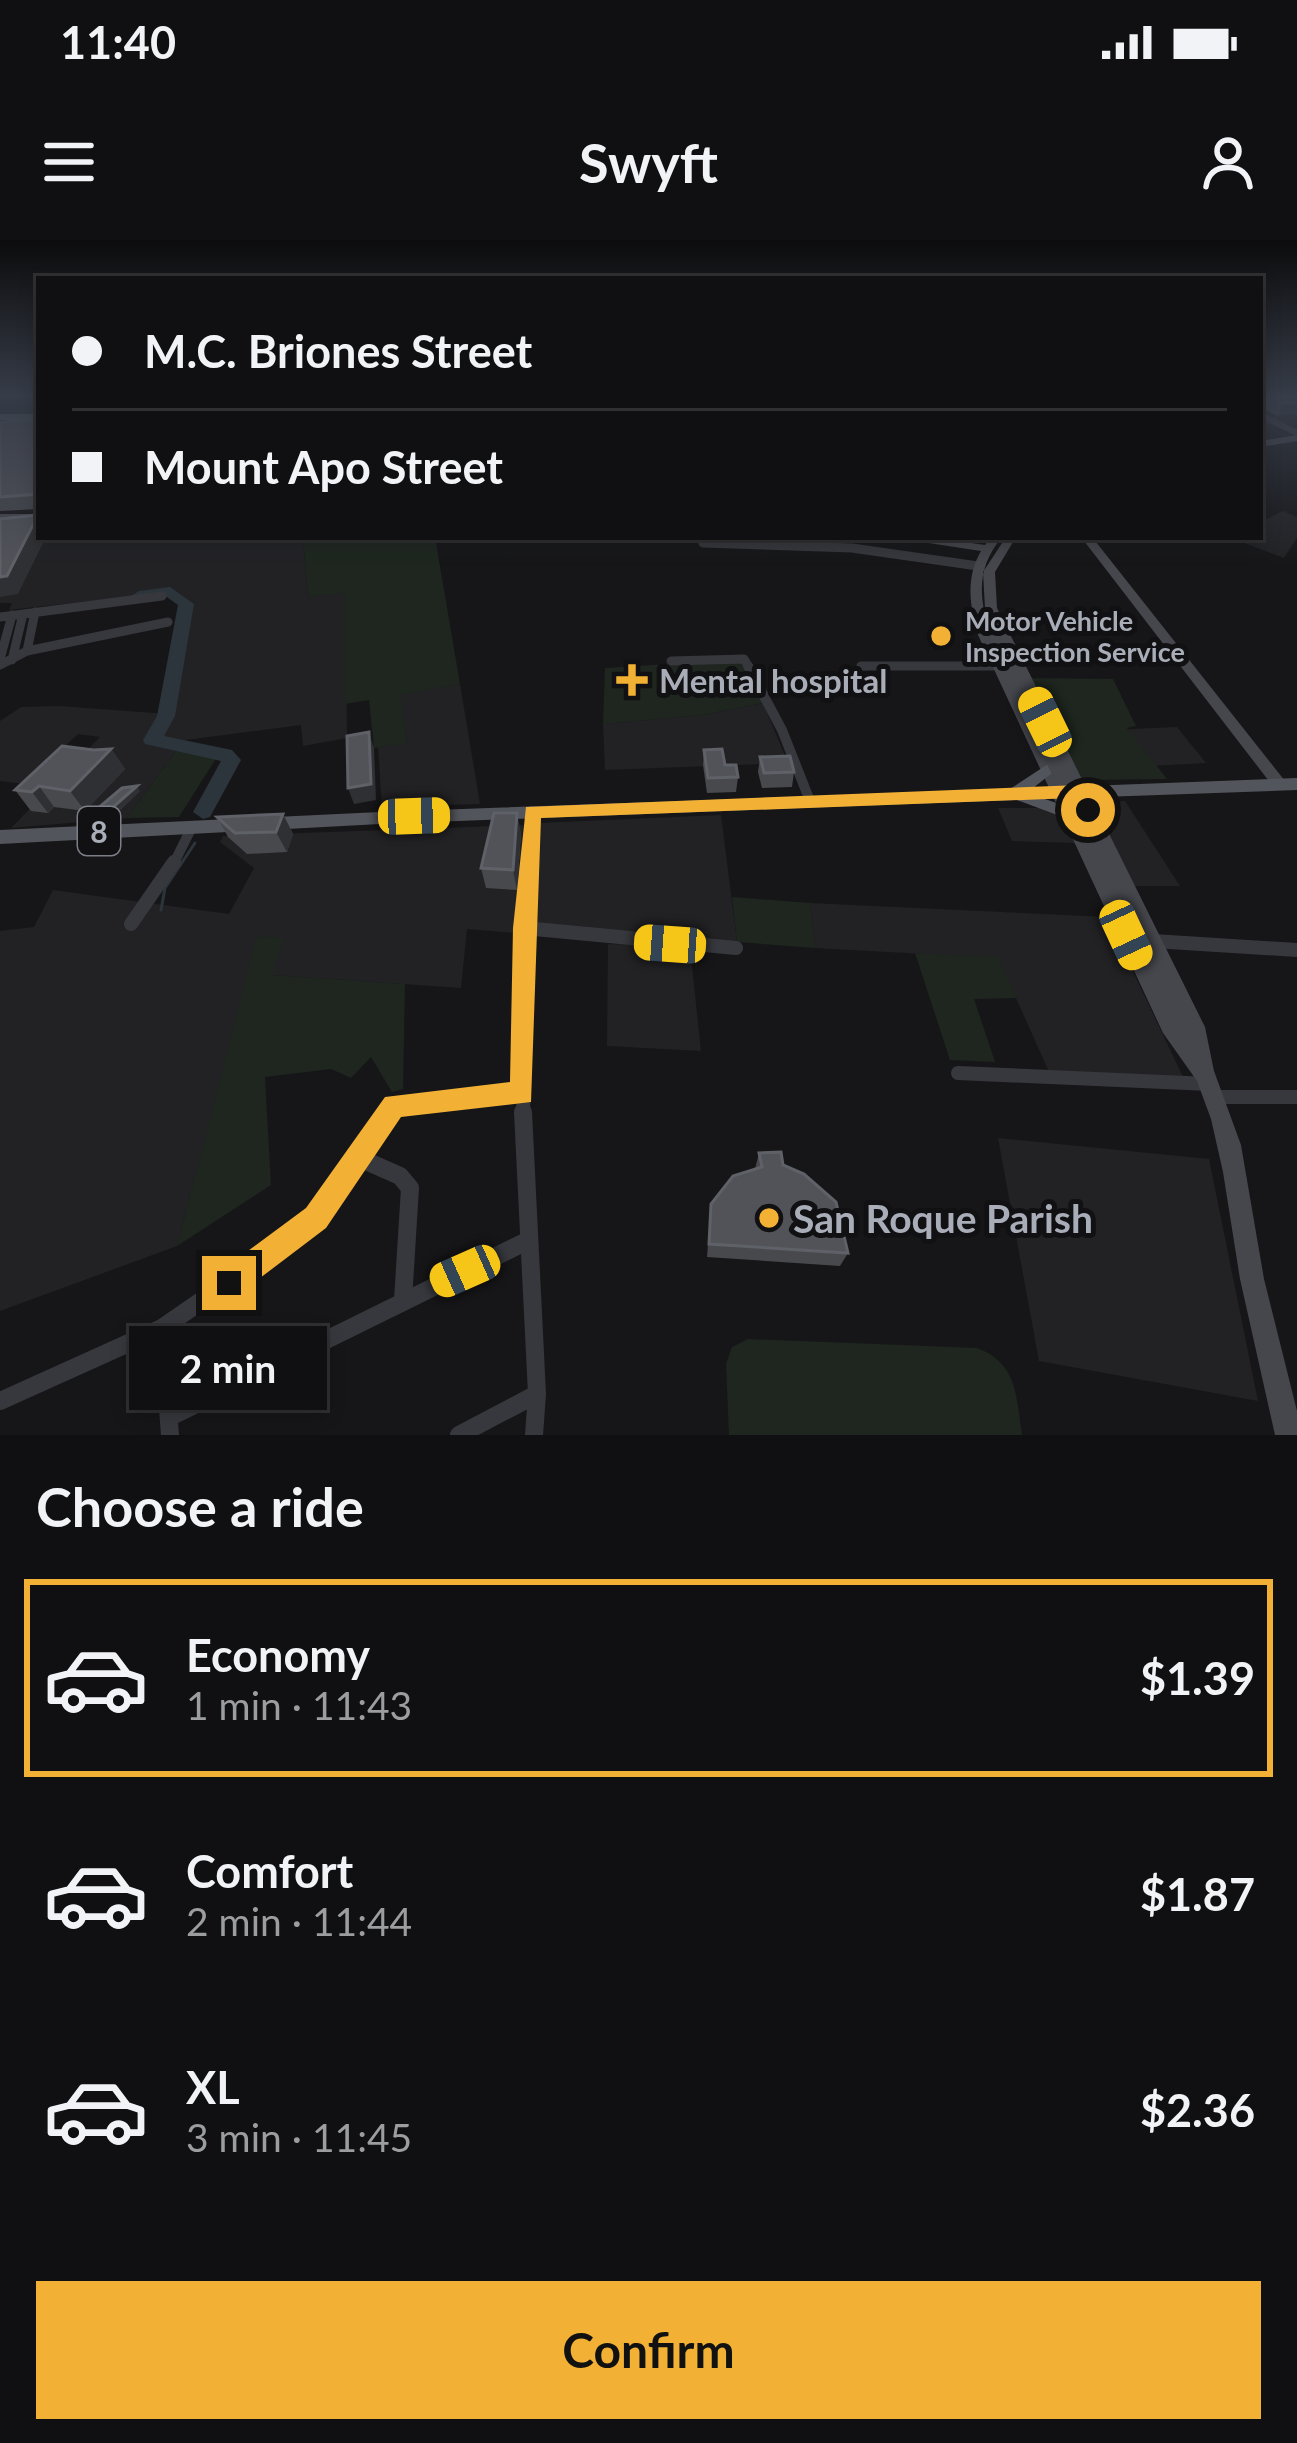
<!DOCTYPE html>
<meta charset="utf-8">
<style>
:root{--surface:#101012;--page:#1e1e20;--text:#f1f3f6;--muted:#9c9d9f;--line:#303032;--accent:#f2b134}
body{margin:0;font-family:Lato,sans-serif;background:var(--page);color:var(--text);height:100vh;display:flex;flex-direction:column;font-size:45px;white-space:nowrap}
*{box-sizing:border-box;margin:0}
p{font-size:39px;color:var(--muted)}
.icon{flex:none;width:66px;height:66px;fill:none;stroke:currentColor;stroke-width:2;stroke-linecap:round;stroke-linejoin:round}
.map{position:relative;height:1195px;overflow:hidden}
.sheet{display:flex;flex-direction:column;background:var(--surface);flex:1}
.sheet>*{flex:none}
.guide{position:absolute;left:36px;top:36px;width:1227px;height:264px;border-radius:0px;box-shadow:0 6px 18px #0003,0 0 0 3px var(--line);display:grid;align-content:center;height:264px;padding:0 36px;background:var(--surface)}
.end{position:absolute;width:54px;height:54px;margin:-27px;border:15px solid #f2b134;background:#111;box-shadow:0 0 0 6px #111}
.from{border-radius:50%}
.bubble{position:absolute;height:84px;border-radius:0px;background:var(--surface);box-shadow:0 6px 18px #0003,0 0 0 3px var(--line);font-size:39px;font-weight:700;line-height:84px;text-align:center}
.car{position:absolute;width:36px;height:72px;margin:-36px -18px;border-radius:15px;box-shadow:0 0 9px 3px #0007;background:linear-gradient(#f5c518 24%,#345 0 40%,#f5c518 0 76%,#345 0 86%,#f5c518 0)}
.guide b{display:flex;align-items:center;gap:42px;height:114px;font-size:45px}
.guide b+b{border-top:3px solid var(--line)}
.guide i{width:30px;height:30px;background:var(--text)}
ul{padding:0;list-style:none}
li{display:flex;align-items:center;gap:36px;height:198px;margin:0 24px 18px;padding:0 12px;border:6px solid transparent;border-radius:0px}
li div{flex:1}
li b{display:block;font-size:45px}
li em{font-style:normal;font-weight:700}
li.active{border-color:var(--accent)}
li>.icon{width:108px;height:108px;stroke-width:1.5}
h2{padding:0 36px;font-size:54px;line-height:144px}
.action{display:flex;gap:24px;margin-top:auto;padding:24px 36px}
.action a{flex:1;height:138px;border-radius:0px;background:var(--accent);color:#111;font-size:48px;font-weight:700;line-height:138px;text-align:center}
.status{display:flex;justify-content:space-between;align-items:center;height:84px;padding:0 60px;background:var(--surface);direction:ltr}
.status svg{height:33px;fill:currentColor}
header{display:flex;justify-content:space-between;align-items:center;height:156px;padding:0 36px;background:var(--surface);font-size:54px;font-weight:700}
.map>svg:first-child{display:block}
.built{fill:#222225}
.green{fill:#1e261f}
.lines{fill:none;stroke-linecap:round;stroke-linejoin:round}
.stream{stroke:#2c353c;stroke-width:3}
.river{fill:#2c353c;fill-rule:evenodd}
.street-far4{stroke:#37383d;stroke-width:6}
.street-far3{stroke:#37383d;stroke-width:9}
.street-far2{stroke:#37383d;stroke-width:10}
.street-far1{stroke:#37383d;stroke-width:14}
.street{stroke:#37383d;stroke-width:18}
.secondary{fill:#45474d;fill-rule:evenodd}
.primary{fill:#53555c;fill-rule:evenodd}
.highway{fill:#63666e;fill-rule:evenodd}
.secondary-bridge-far2{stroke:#45474d;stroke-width:12}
.secondary-bridge-far1{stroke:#45474d;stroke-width:15}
.secondary-bridge{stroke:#45474d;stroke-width:20}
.wall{fill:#47494d}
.shaded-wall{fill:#2f3033}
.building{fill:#525359;stroke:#5f6168;stroke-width:3}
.route{fill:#f2b134}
.poi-dot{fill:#f2b134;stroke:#111113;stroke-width:4.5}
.labels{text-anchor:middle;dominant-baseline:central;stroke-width:10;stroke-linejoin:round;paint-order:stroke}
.far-poi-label{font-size:27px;font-weight:bold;fill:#a8adb8;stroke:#111113;text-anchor:start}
.shield{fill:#111113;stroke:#7b7e86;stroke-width:3}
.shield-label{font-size:30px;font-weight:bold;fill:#a8adb8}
.poi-label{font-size:33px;font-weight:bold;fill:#a8adb8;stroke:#111113;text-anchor:start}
.near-poi-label{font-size:39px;font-weight:bold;fill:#a8adb8;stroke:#111113;text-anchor:start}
</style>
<div class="status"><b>11:40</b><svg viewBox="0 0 49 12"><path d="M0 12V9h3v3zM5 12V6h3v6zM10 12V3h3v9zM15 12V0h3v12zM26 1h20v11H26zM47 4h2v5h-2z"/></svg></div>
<header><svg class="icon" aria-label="menu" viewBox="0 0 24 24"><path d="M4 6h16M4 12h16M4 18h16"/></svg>Swyft<svg class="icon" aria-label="person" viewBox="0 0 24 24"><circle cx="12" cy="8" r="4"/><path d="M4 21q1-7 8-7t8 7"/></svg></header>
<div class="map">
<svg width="1297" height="1195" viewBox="0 0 1297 1195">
<rect width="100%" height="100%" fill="#161618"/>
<path class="built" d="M1283 271 1297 277V298L1284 318 1229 297H1260V282Z
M0 287 39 297H303L308 357 345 352 347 498 303 506 301 485 163 503 166 478 150 503 178 508 127 578 11 588 100 497 78 494 25 544 0 541V481L21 467 59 466 168 474 189 364 171 352 9 370 12 363H0Z
M460 444 480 564 382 567 378 507 407 502 400 454Z
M763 463 788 523 605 530 603 484 702 475Z
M1177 487 1206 523 1112 528 1086 491Z
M1125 561 1180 646H1132L1089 563Z
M998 568H1044L1061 575 1075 603 1012 601Z
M721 575 737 702 531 692 538 583Z
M523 585 516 693 467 689 461 748 271 735 258 696 177 1006 0 1071V691L34 687 53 650 229 674 254 628 220 602 223 596Z
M810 663 1107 677 1184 839 1050 834 998 718 815 708Z
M608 704 690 707 701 811 607 806Z
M998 898 1209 919 1258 1161 1039 1121Z"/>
<path class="green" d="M303 297H435L460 444 401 455 407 503 374 508 369 460 345 464V353L308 357Z
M735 420 743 422 763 463 702 475 603 484 605 428Z
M1027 438 1113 439 1136 486 1127 488 1167 539 1082 540Z
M178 508 217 517 179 577 127 578Z
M732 657 810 663 815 708 737 702Z
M257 696 284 698 272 735 405 744 403 849 392 852 371 817 351 838 331 829 265 837 271 945 177 1006Z
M915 713 998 717 1017 758 974 759 995 822 950 820Z
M748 1099 977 1108C1018 1123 1016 1157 1022 1195H729L726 1124 732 1107Z"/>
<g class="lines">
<path class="stream" d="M161 670 165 648 195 603"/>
<path class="river" d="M170 347 194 364 175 476 164 496 232 510 241 520 210 577 203 579 193 572 221 521 145 504 143 500 157 476 178 365 167 357 139 361 131 356 139 351Z"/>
<path class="street-far4" d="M1260 175 1297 193"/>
<path class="street-far3" d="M703 303 852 308 978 326
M0 377 162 356
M27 411 35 372
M0 419 12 375
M12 420 23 374
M671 421 744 419 750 429
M0 425 27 411 168 382
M861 426H999"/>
<path class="street-far2" d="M748 426 782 490 810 561
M173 625 192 587
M528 625 532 571"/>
<path class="street-far1" d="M131 684 174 622
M524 688 736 708
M1153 701 1297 710
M958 833 1209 844
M1216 857H1297
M387 875 394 865 522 853
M523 875 529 622"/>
<path class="street" d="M523 872 537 1154 534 1195
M357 917 400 936 410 948 403 1060
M162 1088 170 1195
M0 1161 162 1088 294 997 315 978 389 872
M170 1177 529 1000
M459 1195 537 1154"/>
<path class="secondary" d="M1297 195V201L1260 207V201Z
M0 274H39V280H0Z
M904 297H931L985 305 991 297H1002C977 328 978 353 990 395L1177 781 1186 793 985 368 983 332 1006 297H1016L995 332 997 368 1205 787 1214 831 1241 905 1264 1039 1297 1171V1195H1275L1240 1039 1223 932 1211 879 1197 841 1163 793 978 395C970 366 965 339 981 311L909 300Z
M1081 297H1092L1285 541 1288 545 1285 549H1275Z"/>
<path class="primary" d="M1048 524 1056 530 1033 548 1297 538V550L1045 559 1074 569 1077 573 1074 577 1068 579 1017 560 380 584 0 604V590L380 572 1010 549Z"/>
<path class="highway" d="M0 174H39V180H0Z"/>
<path class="secondary-bridge-far2" d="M993 395 1010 429"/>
<path class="secondary-bridge-far1" d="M1008 426 1104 625"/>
<path class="secondary-bridge" d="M1102 622 1182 787"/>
</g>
<path class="wall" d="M1260 157H1297L1278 176 1260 167Z
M39 180V269L0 271V182Z
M111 509 125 529 85 571 54 567 48 573 31 571 15 550 94 510Z
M704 510 738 537 736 552 707 553 703 525Z
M760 517 794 532 792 547 762 548 758 532Z
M140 551 116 574 100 575 96 570Z
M283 574 293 594 287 612 247 614 228 597 217 577Z
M521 593 517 650 486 648 481 628Z
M759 913 783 925 848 1013 840 1026 707 1017 711 964 755 929Z"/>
<path class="shaded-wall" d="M1297 162V174L1278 176 1285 163Z
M38 275 39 297H46L18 354 0 357V337Z
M369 492 374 508 376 560 354 564 348 548Z
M111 509 125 529 85 571 70 551Z
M39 546 54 567 48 573 32 552Z
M137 546 140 551 116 574 112 568Z
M517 573 521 593 517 650 513 630Z
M283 574 293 594 287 612 276 592Z"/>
<path class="building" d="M1269 157H1297V162L1285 163Z
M39 180V254L0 257V182Z
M38 275 7 336 0 337V279Z
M369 492 371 544 348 548 347 496Z
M62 506 94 510 111 509 70 551 39 546 32 552 15 550Z
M722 509 725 525H736L738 537 708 538 704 510Z
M790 516 794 532 764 533 760 517Z
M137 546 112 568 96 570 122 548Z
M494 573H517L513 630 481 628Z
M283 574 276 592 235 593 217 577Z
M781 912 783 925 804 934 836 962 848 1013 709 1004 711 964 733 936 762 927 759 913Z"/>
<linearGradient id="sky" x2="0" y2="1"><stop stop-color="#0c0c0d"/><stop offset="0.48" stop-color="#363c48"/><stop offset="1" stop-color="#363c48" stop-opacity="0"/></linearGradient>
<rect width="1297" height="324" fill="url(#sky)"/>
<path class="route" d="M1079 545 1085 547 1097 570 1094 574H1081L1073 558 541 578 531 862 401 877 326 988 239 1054 229 1058 218 1054 214 1043 218 1033 306 968 385 857 510 842 513 688 526 567Z"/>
<g class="poi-dot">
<circle cx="941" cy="396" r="12"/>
<path d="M626 422h12v12h12v12h-12v12h-12v-12h-12v-12h12z"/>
<circle cx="769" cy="978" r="12"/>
</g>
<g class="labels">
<g class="far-poi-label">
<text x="965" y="380">Motor Vehicle<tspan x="965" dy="31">Inspection Service</tspan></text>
</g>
<rect class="shield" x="78" y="567" width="42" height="48" rx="9"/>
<g class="shield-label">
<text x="99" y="591">8</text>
</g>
<g class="poi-label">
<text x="659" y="440">Mental hospital</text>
</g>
<g class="near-poi-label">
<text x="793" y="978">San Roque Parish</text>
</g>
</g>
</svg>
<i class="end from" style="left:1088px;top:570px"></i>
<i class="end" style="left:229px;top:1043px"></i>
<div class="bubble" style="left:129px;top:1086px;width:198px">2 min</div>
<i class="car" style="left:1045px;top:482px;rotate:334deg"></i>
<i class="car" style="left:414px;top:576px;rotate:88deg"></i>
<i class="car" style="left:1126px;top:695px;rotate:155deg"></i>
<i class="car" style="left:670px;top:704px;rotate:274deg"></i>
<i class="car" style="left:465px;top:1031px;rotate:246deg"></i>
<div class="guide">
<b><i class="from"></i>M.C. Briones Street</b>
<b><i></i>Mount Apo Street</b>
</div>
</div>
<section class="sheet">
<h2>Choose a ride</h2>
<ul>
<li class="active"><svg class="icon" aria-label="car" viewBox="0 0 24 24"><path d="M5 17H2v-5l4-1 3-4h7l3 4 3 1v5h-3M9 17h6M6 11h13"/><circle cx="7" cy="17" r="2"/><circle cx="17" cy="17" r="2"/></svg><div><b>Economy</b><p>1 min · 11:43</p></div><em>$1.39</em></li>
<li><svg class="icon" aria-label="car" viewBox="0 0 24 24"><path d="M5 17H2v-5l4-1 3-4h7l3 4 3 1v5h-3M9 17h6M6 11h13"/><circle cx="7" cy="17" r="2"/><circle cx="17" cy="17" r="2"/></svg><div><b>Comfort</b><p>2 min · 11:44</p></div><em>$1.87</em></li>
<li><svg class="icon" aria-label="car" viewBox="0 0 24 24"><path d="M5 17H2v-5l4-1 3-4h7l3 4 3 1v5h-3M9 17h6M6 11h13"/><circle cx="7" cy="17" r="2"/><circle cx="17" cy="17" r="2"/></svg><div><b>XL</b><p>3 min · 11:45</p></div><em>$2.36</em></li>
</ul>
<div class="action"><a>Confirm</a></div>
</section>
